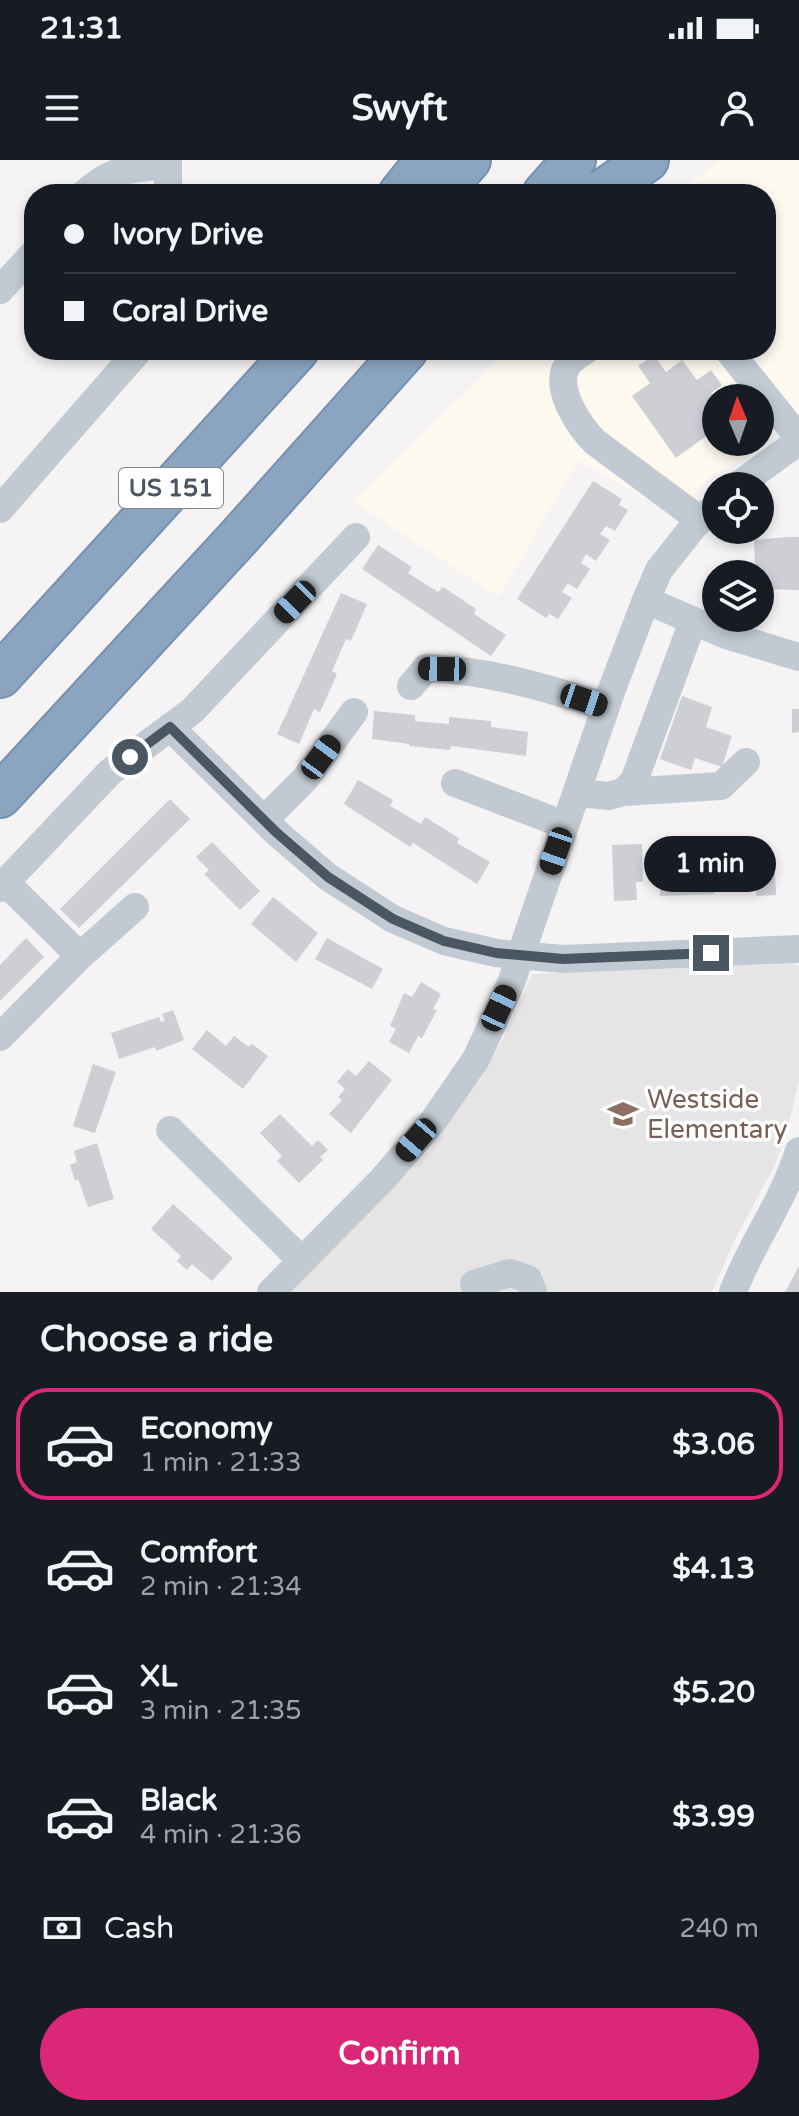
<!DOCTYPE html>
<meta charset="utf-8">
<style>
:root{--surface:#171b24;--page:#20242c;--text:#f1f3f6;--muted:#9ea1a6;--line:#363941;--accent:#db2777}
body{margin:0;font-family:"Varela Round",sans-serif;background:var(--page);color:var(--text);height:100vh;display:flex;flex-direction:column;font-size:30px;white-space:nowrap}
*{box-sizing:border-box;margin:0}
p{font-size:26px;color:var(--muted)}
.icon{flex:none;width:44px;height:44px;fill:none;stroke:currentColor;stroke-width:2;stroke-linecap:round;stroke-linejoin:round}
.map{position:relative;height:1132px;overflow:hidden}
.sheet{display:flex;flex-direction:column;background:var(--surface);flex:1}
.sheet>*{flex:none}
.banner{position:absolute;left:24px;top:24px;width:752px;height:176px;border-radius:32px;box-shadow:0 4px 12px #0003;display:grid;align-content:center;height:176px;padding:0 40px;background:var(--surface)}
.needle{width:52px;rotate:358deg}
.controls{position:absolute;left:702px;top:224px;display:grid;gap:16px}
.controls a{display:grid;place-items:center;width:72px;height:72px;border-radius:50%;background:var(--surface);box-shadow:0 4px 12px #0003;font-size:40px}
.end{position:absolute;width:36px;height:36px;margin:-18px;border:10px solid #4a5661;background:#fff;box-shadow:0 0 0 4px #fff}
.from{border-radius:50%}
.bubble{position:absolute;height:56px;border-radius:28px;background:var(--surface);box-shadow:0 4px 12px #0003;font-size:26px;font-weight:700;line-height:56px;text-align:center}
.car{position:absolute;width:24px;height:48px;margin:-24px -12px;border-radius:10px;box-shadow:0 0 6px 2px #0007;background:linear-gradient(#222 24%,#8ab4d8 0 40%,#222 0 76%,#8ab4d8 0 86%,#222 0)}
.banner b{display:flex;align-items:center;gap:28px;height:76px;font-size:30px}
.banner b+b{border-top:2px solid var(--line)}
.banner i{width:20px;height:20px;background:var(--text)}
ul{padding:0;list-style:none}
li{display:flex;align-items:center;gap:24px;height:112px;margin:0 16px 12px;padding:0 24px;border:4px solid transparent;border-radius:32px}
li div{flex:1}
li b{display:block;font-size:30px}
li em{font-style:normal;font-weight:700}
li.current{border-color:var(--accent)}
li>.icon{width:72px;height:72px;stroke-width:1.5}
h2{padding:0 40px;font-size:36px;line-height:96px}
.pay{display:flex;align-items:center;gap:20px;height:88px;padding:0 40px;font-size:30px}
.pay p{margin-inline-start:auto}
.action{display:flex;gap:16px;margin-top:auto;padding:16px 40px}
.action a{flex:1;height:92px;border-radius:48px;background:var(--accent);color:#fff;font-size:32px;font-weight:700;line-height:92px;text-align:center}
.status{display:flex;justify-content:space-between;align-items:center;height:56px;padding:0 40px;background:var(--surface);direction:ltr}
.status svg{height:22px;fill:currentColor}
header{display:flex;justify-content:space-between;align-items:center;height:104px;padding:0 40px;background:var(--surface);font-size:36px;font-weight:700}
.map>svg:first-child{display:block}
.commercial{fill:#fdf9ef;fill-rule:evenodd}
.education{fill:#e6e4e5}
.building{fill:#cdcfd5}
.lines{fill:none;stroke-linecap:round;stroke-linejoin:round}
.highway-casing{stroke:#7690ad;stroke-width:46}
.minor{stroke:#c1cad2;stroke-width:28}
.highway{stroke:#8ba5c1;stroke-width:42}
.route{stroke:#4a5661;stroke-width:10}
.labels{text-anchor:middle;dominant-baseline:central;stroke-width:7;stroke-linejoin:round;paint-order:stroke}
.shield{fill:#fff;stroke:#808990;stroke-width:2}
.shield-label{font-size:24px;font-weight:bold;fill:#4a5661}
.education-label{font-size:26px;fill:#785e54;stroke:#fff;text-anchor:start}
</style>
<div class="status"><b>21:31</b><svg viewBox="0 0 49 12"><path d="M0 12V9h3v3zM5 12V6h3v6zM10 12V3h3v9zM15 12V0h3v12zM26 1h20v11H26zM47 4h2v5h-2z"/></svg></div>
<header><svg class="icon" aria-label="menu" viewBox="0 0 24 24"><path d="M4 6h16M4 12h16M4 18h16"/></svg>Swyft<svg class="icon" aria-label="person" viewBox="0 0 24 24"><circle cx="12" cy="8" r="4"/><path d="M4 21q1-7 8-7t8 7"/></svg></header>
<div class="map">
<svg width="799" height="1132" viewBox="0 0 799 1132">
<rect width="100%" height="100%" fill="#f5f3f3"/>
<path class="commercial" d="M722 0H799V256L710 319 674 353 578 301 499 437 354 342 508 190H766V34H675ZM716 238H760V282H716Z"/>
<path class="education" d="M794 804 799 806V920L786 977 774 1007 735 1079 712 1132H289L429 991 481 917 504 877 532 814Z"/>
<path class="building" d="M654 195 666 212 682 200 697 220 711 210 722 225 711 233 716 239V269L676 298 632 236 650 223 638 206Z
M593 321 622 339 619 345 628 350 615 371 606 366 600 374 610 380 596 401 586 394 581 403 590 409 577 429 568 423 562 432 572 438 558 459 549 454 546 458 517 439Z
M787 377H799V430L760 429V414H755L754 380Z
M378 385 412 407 408 413 438 432 443 427 476 449 474 454 506 475 491 496 362 409Z
M341 433 367 444 351 481 346 479 332 511 337 514 320 552 314 549 299 584 277 574Z
M682 536 712 547 706 567 732 576 722 607 695 598 691 610 660 599Z
M792 549H799V572L792 573Z
M374 551 415 555V561L449 564V557L491 561V567L528 572 526 596 451 586 450 590 409 586V584L372 579Z
M358 620 393 640 390 646 421 664 425 657 459 678 457 683 490 702 477 724 413 683 410 687 344 644Z
M170 639 190 659 79 768 60 749Z
M212 682 260 731 240 750 204 714 209 710 196 697Z
M642 684 643 722H636L637 740 614 741 612 685Z
M769 691 770 713H775L776 735 756 736V724H747V716L738 717 737 693Z
M713 709 714 734 660 736V710Z
M273 737 318 773 296 802 251 764Z
M26 778 44 797 0 841V805Z
M327 778 383 809 372 829 315 799Z
M421 822 441 834 433 849 437 850 422 878 418 876 409 893 389 882 396 869 390 866 404 833 412 837Z
M173 850 184 880 156 891 155 887 119 899 111 873 159 857 161 862 165 861 162 854Z
M207 870 226 886 234 876 249 887 252 884 268 896 243 929 192 889Z
M369 901 392 920 351 973 329 954 342 940 338 937 345 929 337 922 348 909 356 916Z
M93 904 116 912 95 973 73 966Z
M280 954 312 986 318 980 328 990 320 997 323 1000 299 1023 277 1001 282 996 260 973Z
M97 983 114 1039 88 1047 78 1019 75 1021 70 1005 77 1002 74 991Z
M173 1044 233 1098 212 1121 192 1104 187 1110 177 1101 181 1096 151 1069Z
M799 1106V1132H785Z"/>
<g class="lines">
<g class="highway-casing">
<path id="highway" d="M400 34 427 0
M438 34 469 0
M544 34 574 0
M599 34 647 0
M0 516 297 190
M0 636 239 377 406 190"/>
</g>
<path class="minor" d="M84 34C114 7 130 9 168 5
M168 34V0
M0 130 34 93
M586 190C581 194 574 197 570 202 550 223 579 267 595 282L700 360
M728 190 799 278
M737 326 799 281
M0 349 139 190
M646 440 726 475 799 497
M411 526 426 508C487 510 548 528 606 547
M170 567 277 673 328 717 393 759 444 781 496 793 563 799 799 789
M455 623 565 665
M623 632 634 621 693 461
M576 633 609 636 623 632 721 626 746 602
M264 660 305 619 354 552
M5 722 80 796 135 747
M0 728 110 612 192 551 356 377
M0 877 80 796
M170 970 302 1101
M474 1124 510 1113 528 1119 533 1132
M271 1132 382 1020 434 960 476 899 511 823 612 529 646 440 659 410 694 366 716 346
M733 1132C752 1082 782 1044 799 991"/>
<use href="#highway" class="highway"/>
</g>
<g class="lines">
<path class="route" d="M130 597 170 567 277 673 328 717 393 759 444 781 496 793 563 799 711 793"/>
</g>
<defs>
<g id="school-bare" transform="scale(2.4)"><path d="M0-5L7-2L0 1L-7-2ZM-4 1L0 2.5L4 1V4Q0 6-4 4Z" fill="#8d6e63" stroke="#fff" stroke-width="2.5" paint-order="stroke"/></g>
</defs>
<g fill-rule="evenodd">
<use href="#school-bare" x="623" y="954"/>
</g>
<g class="labels">
<rect class="shield" x="119" y="308" width="104" height="40" rx="6"/>
<g class="shield-label">
<text x="171" y="328">US 151</text>
</g>
<g class="education-label">
<text x="647" y="939">Westside<tspan x="647" dy="30">Elementary</tspan></text>
</g>
</g>
</svg>
<div class="controls">
<a><svg class="needle" viewBox="-14 -14 28 28"><path d="M0-13l5 13h-10z" fill="#e53935"/><path d="M0 13l5-13h-10z" fill="#9ea1a6"/></svg></a>
<a><svg class="icon" aria-label="locate" viewBox="0 0 24 24"><circle cx="12" cy="12" r="6"/><path d="M12 2v4M12 18v4M2 12h4M18 12h4"/></svg></a>
<a><svg class="icon" aria-label="layers" viewBox="0 0 24 24"><path d="M12 4l9 5-9 5-9-5zM3 14l9 5 9-5"/></svg></a>
</div>
<i class="end from" style="left:130px;top:597px"></i>
<i class="end" style="left:711px;top:793px"></i>
<div class="bubble" style="left:644px;top:676px;width:132px">1 min</div>
<i class="car" style="left:295px;top:442px;rotate:224deg"></i>
<i class="car" style="left:442px;top:509px;rotate:271deg"></i>
<i class="car" style="left:584px;top:540px;rotate:108deg"></i>
<i class="car" style="left:321px;top:597px;rotate:36deg"></i>
<i class="car" style="left:556px;top:691px;rotate:199deg"></i>
<i class="car" style="left:499px;top:848px;rotate:25deg"></i>
<i class="car" style="left:416px;top:980px;rotate:221deg"></i>
<div class="banner">
<b><i class="from"></i>Ivory Drive</b>
<b><i></i>Coral Drive</b>
</div>
</div>
<section class="sheet">
<h2>Choose a ride</h2>
<ul>
<li class="current"><svg class="icon" aria-label="car" viewBox="0 0 24 24"><path d="M5 17H2v-5l4-1 3-4h7l3 4 3 1v5h-3M9 17h6M6 11h13"/><circle cx="7" cy="17" r="2"/><circle cx="17" cy="17" r="2"/></svg><div><b>Economy</b><p>1 min · 21:33</p></div><em>$3.06</em></li>
<li><svg class="icon" aria-label="car" viewBox="0 0 24 24"><path d="M5 17H2v-5l4-1 3-4h7l3 4 3 1v5h-3M9 17h6M6 11h13"/><circle cx="7" cy="17" r="2"/><circle cx="17" cy="17" r="2"/></svg><div><b>Comfort</b><p>2 min · 21:34</p></div><em>$4.13</em></li>
<li><svg class="icon" aria-label="car" viewBox="0 0 24 24"><path d="M5 17H2v-5l4-1 3-4h7l3 4 3 1v5h-3M9 17h6M6 11h13"/><circle cx="7" cy="17" r="2"/><circle cx="17" cy="17" r="2"/></svg><div><b>XL</b><p>3 min · 21:35</p></div><em>$5.20</em></li>
<li><svg class="icon" aria-label="car" viewBox="0 0 24 24"><path d="M5 17H2v-5l4-1 3-4h7l3 4 3 1v5h-3M9 17h6M6 11h13"/><circle cx="7" cy="17" r="2"/><circle cx="17" cy="17" r="2"/></svg><div><b>Black</b><p>4 min · 21:36</p></div><em>$3.99</em></li>
</ul>
<div class="pay"><svg class="icon" aria-label="cash" viewBox="0 0 24 24"><path d="M3 7h18v10H3z"/><circle cx="12" cy="12" r="2"/></svg>Cash<p>240 m</p></div>
<div class="action"><a>Confirm</a></div>
</section>
